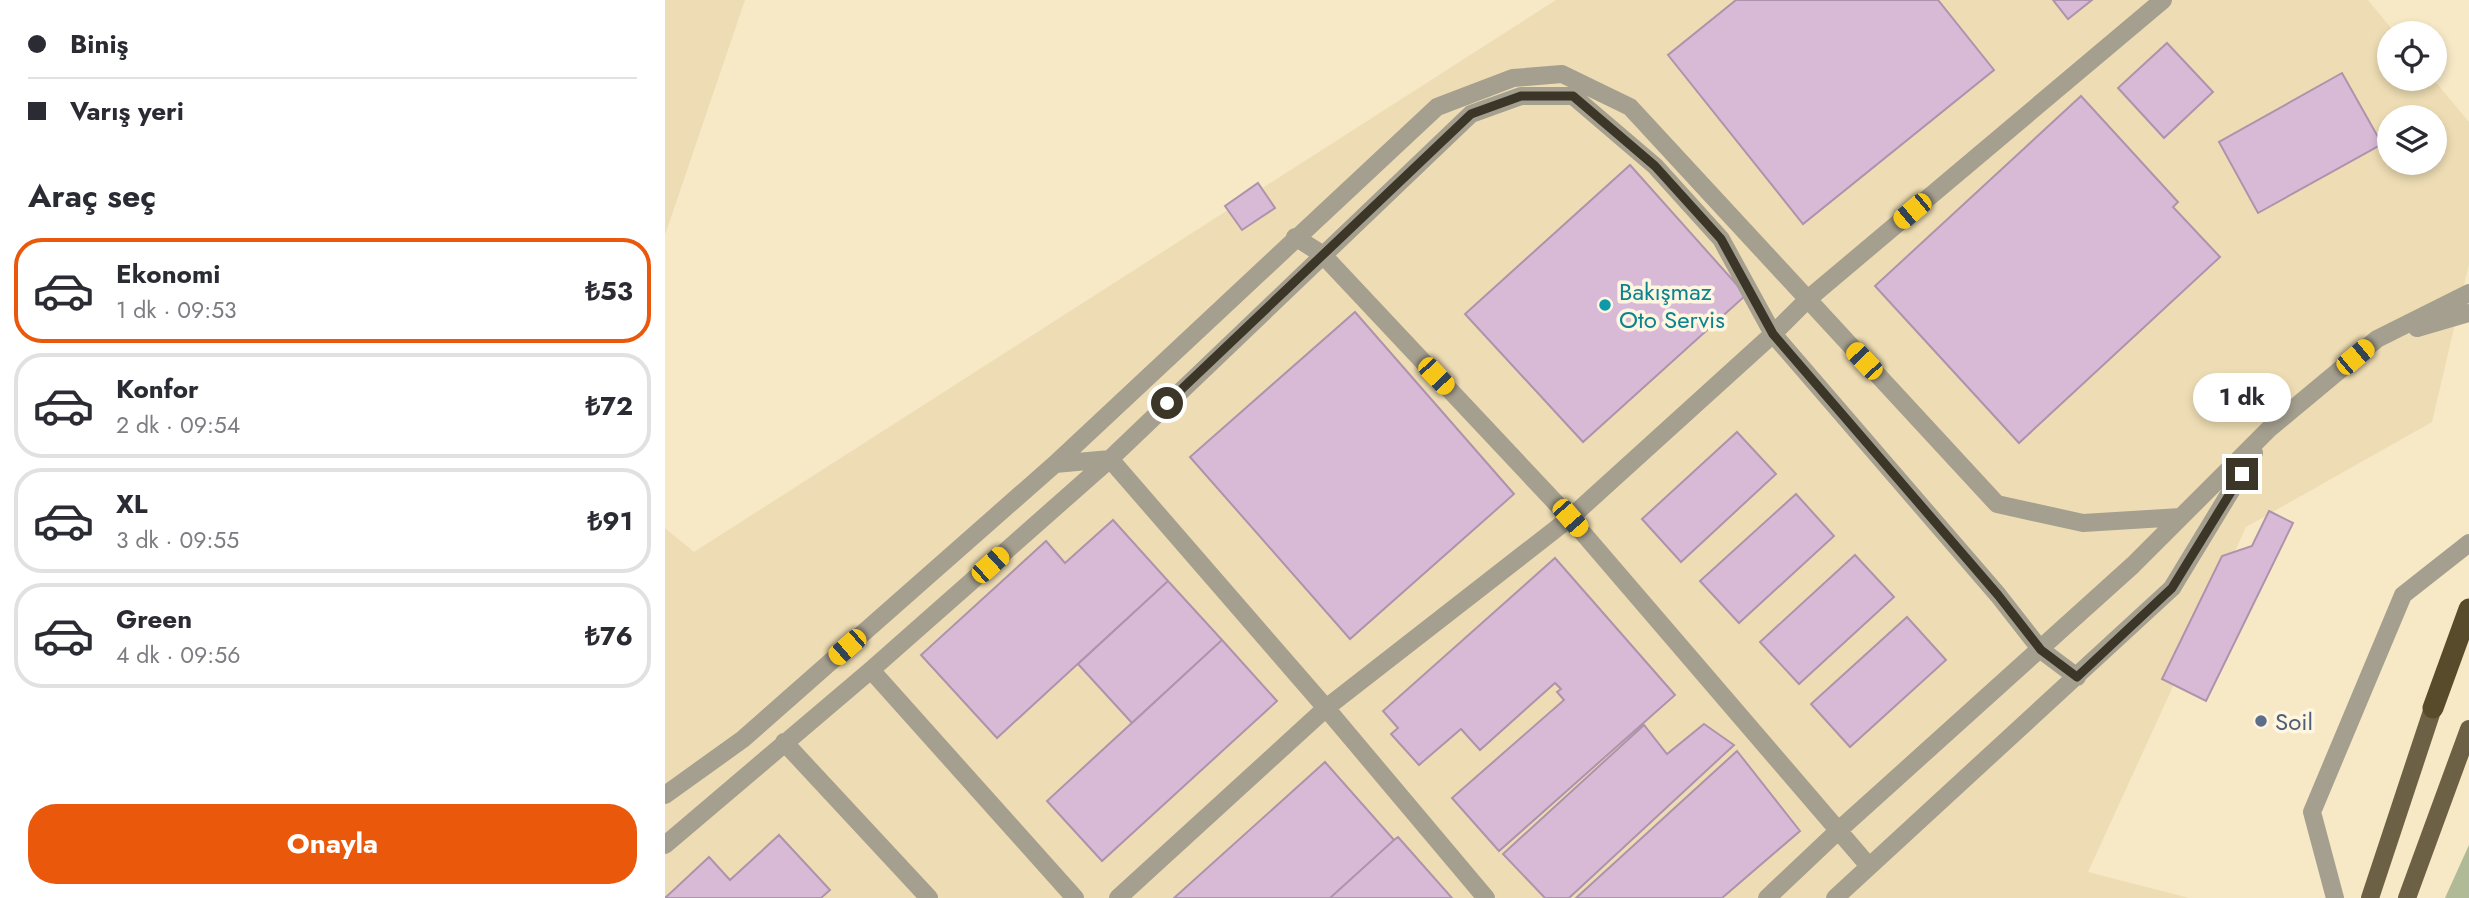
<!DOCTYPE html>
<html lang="tr">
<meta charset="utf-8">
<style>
:root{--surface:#fff;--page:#f7f7f7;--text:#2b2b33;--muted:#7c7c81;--line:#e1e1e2;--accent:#ea580c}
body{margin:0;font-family:Jost,sans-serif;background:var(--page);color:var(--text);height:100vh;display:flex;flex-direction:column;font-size:26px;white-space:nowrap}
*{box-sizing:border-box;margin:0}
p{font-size:23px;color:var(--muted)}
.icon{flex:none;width:38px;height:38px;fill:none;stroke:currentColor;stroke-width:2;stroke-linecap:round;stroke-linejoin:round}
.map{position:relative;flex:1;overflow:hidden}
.details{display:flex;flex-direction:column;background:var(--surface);width:665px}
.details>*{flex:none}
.banner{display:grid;align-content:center;height:154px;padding:0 28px;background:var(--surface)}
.buttons{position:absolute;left:1712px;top:21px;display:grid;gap:14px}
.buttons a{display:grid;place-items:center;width:70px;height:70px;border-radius:50%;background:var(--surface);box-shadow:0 4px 10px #0003;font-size:35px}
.end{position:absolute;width:32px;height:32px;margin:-16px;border:9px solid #3b3628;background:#fff;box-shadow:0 0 0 4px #fff}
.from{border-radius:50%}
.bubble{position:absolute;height:49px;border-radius:24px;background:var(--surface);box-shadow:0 4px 10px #0003;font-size:23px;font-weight:700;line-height:49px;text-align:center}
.car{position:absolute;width:21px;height:42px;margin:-21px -10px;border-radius:9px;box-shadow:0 0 5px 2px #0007;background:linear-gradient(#f5c518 24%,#345 0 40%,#f5c518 0 76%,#345 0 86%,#f5c518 0)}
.banner b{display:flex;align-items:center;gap:24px;height:66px;font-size:26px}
.banner b+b{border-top:2px solid var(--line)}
.banner i{width:18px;height:18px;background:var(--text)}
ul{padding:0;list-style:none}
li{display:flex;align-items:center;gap:21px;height:105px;margin:0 14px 10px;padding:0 14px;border:4px solid var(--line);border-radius:28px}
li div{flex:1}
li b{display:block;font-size:26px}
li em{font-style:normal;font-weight:700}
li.on{border-color:var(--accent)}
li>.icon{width:63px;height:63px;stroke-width:1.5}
h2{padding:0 28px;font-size:32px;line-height:84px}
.cta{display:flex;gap:14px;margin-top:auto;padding:14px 28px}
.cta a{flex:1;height:80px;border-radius:28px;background:var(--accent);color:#fff;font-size:28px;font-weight:700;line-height:80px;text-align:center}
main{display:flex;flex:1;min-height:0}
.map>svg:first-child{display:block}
.built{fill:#eeddb4;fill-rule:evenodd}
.forest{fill:#b0ba96}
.building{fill:#d9bad6;stroke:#ad93ab;stroke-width:2}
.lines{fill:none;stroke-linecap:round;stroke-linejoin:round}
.minor{stroke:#a59f8f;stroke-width:18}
.major{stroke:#6d6145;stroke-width:18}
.highway{stroke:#584b2b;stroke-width:21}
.route{stroke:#3b3628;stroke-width:9}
.culture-dot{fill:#0f9aa8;stroke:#fff6e2;stroke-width:2.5}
.service-dot{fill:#5c6f8a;stroke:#fff6e2;stroke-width:2.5}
.labels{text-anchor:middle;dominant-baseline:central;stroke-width:7;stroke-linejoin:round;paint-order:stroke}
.culture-label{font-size:24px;fill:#0d838f;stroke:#fff6e2;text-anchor:start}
.service-label{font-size:24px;fill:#4e5e75;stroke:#fff6e2;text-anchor:start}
</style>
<main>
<section class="details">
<div class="banner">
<b><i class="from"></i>Biniş</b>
<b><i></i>Varış yeri</b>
</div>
<h2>Araç seç</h2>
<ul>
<li class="on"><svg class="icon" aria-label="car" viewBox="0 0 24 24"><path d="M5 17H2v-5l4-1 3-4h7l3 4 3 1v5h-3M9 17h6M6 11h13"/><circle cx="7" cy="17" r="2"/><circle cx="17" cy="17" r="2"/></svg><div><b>Ekonomi</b><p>1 dk · 09:53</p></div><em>₺53</em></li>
<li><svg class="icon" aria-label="car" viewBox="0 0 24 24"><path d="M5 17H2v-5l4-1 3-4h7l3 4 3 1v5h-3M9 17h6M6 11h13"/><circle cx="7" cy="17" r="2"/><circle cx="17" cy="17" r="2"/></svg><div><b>Konfor</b><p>2 dk · 09:54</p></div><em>₺72</em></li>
<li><svg class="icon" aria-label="car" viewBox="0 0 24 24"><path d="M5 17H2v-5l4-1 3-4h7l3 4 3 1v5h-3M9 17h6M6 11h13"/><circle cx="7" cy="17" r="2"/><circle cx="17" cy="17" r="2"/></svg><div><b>XL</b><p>3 dk · 09:55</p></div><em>₺91</em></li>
<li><svg class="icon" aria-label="car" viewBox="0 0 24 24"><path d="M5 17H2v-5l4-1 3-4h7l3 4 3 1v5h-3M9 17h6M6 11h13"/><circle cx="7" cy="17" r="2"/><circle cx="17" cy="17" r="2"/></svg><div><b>Green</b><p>4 dk · 09:56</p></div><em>₺76</em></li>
</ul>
<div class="cta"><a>Onayla</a></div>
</section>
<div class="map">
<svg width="1804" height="898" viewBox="0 0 1804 898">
<rect width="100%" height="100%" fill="#f7e8c6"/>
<path class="built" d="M0 0H80L0 235Z
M891 0H1703L1730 33H1724V79H1768L1804 122V264L1767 422 1581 527 1423 872 1524 898H0V528L29 552ZM1724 117H1769V163H1724Z"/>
<path class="forest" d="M1804 845V898H1780Z"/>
<path class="building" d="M1071 0H1273L1329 70 1138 224 1003 55Z
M1388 0H1427L1403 19Z
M1502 43 1548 92 1499 138 1453 88Z
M1677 73 1717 144 1593 213 1554 142Z
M1416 96 1513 202 1508 207 1555 257 1354 443 1210 286Z
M965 165 1081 295 918 442 800 314Z
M593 183 610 208 577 230 560 206Z
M690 312 849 494 685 639 525 457Z
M1072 432 1111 474 1016 562 977 519Z
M1131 494 1169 536 1074 623 1035 581Z
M1604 511 1628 523 1541 701 1497 679 1557 556 1587 546Z
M448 520 503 581 332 738 256 655 381 541 400 563Z
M1190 555 1229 597 1134 684 1095 642Z
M890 558 1010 695 834 851 787 798 899 700 892 692 896 689 890 683 815 750 796 729 754 765 726 734 733 728 718 711Z
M503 581 557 640 467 723 413 664Z
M1242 617 1281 660 1185 747 1146 704Z
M557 640 612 701 437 861 382 801Z
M1039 724 1069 745 904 898H880L838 854 979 725 1002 754Z
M1072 751 1135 831 1057 898H911Z
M660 762 729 840 665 898H509Z
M114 835 165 890 156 898H0L44 857 65 880Z
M733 837 787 898H665L729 840Z"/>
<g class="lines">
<path class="minor" d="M630 237 657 254 905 518 1203 865
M1752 328 1804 313
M390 464 445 459 661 708 821 898
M206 670 410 898
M119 742 264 898
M0 795 78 739 390 464 772 107 848 78 897 74 965 107 1332 504 1418 523 1516 517
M0 845 206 670 445 459 806 114 856 96H908L990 166 1056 239 1108 334 1333 595 1376 650 1412 677
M453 898 661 708 905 518 1108 334 1143 299 1498 0
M1102 898 1175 829 1468 565 1605 428 1712 339 1804 293
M1170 898 1507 588 1589 453
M1670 898 1647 812 1738 595 1804 543"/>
<path class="major" d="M1705 898 1768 708
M1742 898 1804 729"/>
<path class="highway" d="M1768 708 1804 609"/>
</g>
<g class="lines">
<path class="route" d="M502 403 806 114 856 96H908L990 166 1056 239 1108 334 1333 595 1376 650 1412 677 1507 588 1577 474"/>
</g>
<circle class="culture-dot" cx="940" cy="305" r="7"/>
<circle class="service-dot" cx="1596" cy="721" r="7"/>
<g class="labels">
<g class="culture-label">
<text x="954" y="291">Bakışmaz<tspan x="954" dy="28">Oto Servis</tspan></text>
</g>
<g class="service-label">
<text x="1610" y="721">Soil</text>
</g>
</g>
</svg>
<div class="buttons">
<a><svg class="icon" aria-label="locate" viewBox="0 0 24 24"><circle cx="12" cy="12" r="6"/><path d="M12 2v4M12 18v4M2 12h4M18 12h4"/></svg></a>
<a><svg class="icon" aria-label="layers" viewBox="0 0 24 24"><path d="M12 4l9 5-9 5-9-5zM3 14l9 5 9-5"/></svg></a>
</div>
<i class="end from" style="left:502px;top:403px"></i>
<i class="end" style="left:1577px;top:474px"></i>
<div class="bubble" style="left:1528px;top:373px;width:98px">1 dk</div>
<i class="car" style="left:1247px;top:211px;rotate:230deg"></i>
<i class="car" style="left:1690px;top:357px;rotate:50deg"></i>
<i class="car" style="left:1199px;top:361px;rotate:317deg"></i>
<i class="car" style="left:771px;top:376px;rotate:137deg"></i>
<i class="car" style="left:905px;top:518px;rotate:139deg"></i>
<i class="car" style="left:325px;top:565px;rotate:48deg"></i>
<i class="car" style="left:182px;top:647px;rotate:229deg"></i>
</div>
</main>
